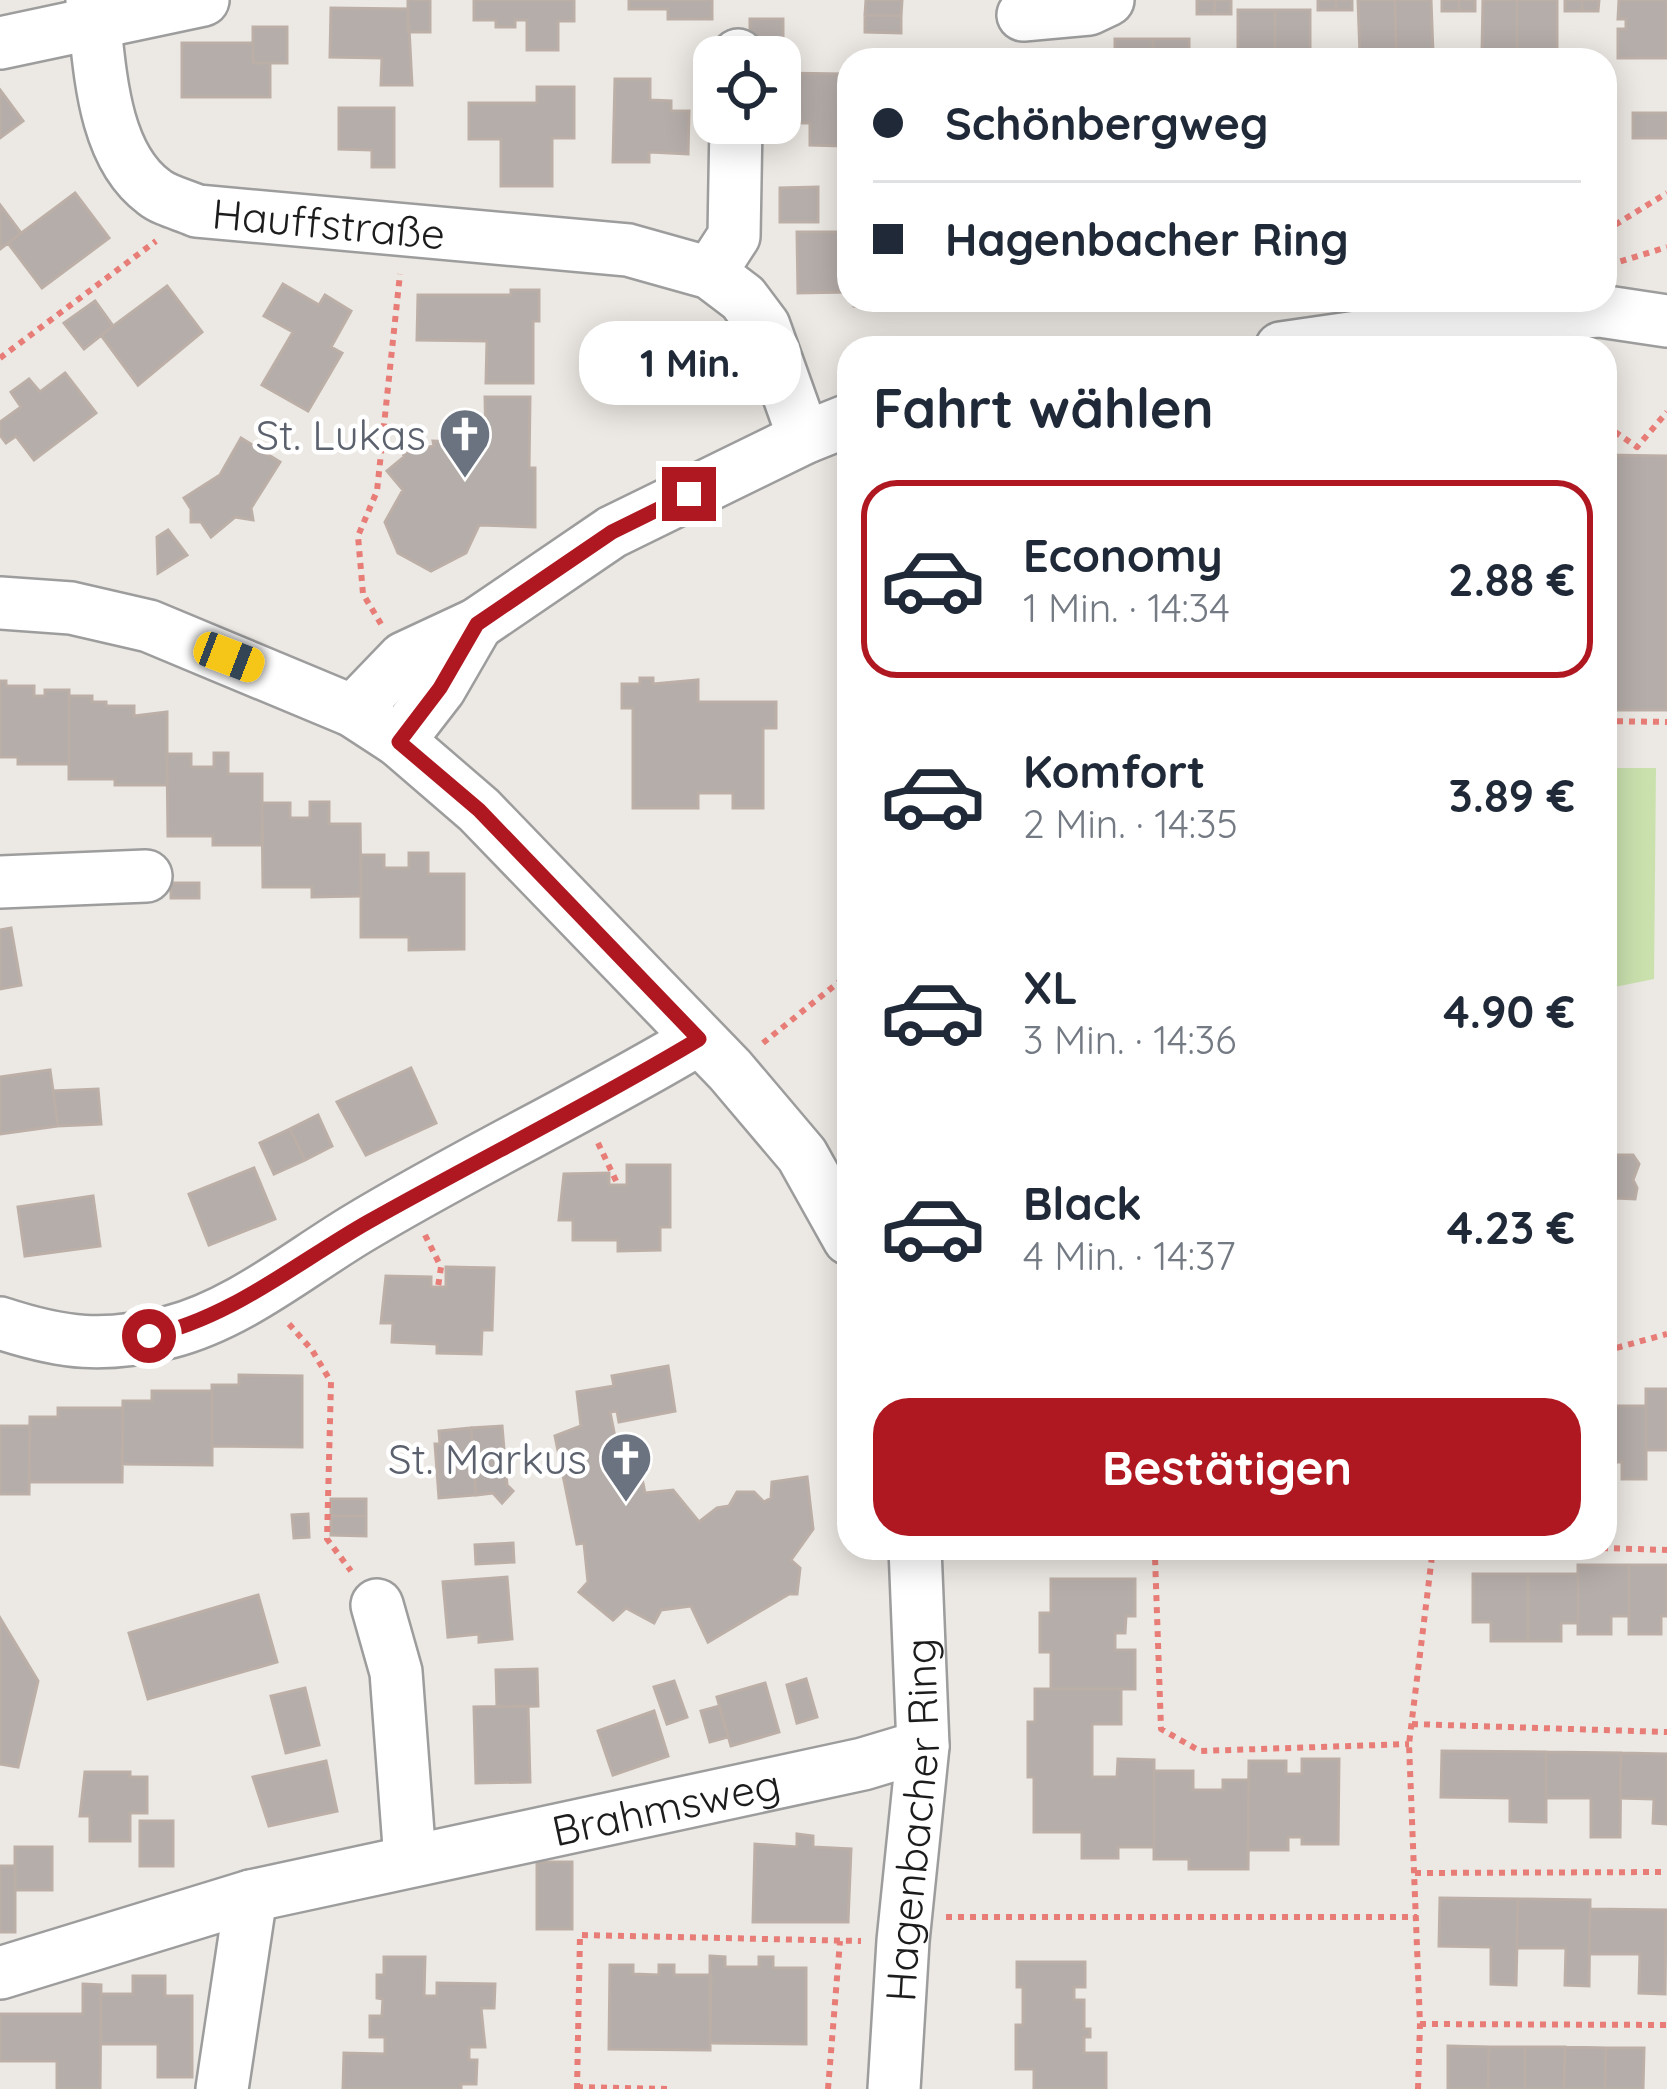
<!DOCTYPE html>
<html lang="de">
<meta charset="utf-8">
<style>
:root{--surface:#fff;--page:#f6f6f7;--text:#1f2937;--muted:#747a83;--line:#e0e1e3;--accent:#b01821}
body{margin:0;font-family:Quicksand,sans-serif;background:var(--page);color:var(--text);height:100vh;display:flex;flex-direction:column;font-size:45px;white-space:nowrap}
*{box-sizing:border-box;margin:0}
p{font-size:39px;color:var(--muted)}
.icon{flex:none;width:66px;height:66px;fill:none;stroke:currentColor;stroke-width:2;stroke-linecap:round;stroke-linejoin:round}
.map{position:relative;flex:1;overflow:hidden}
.sheet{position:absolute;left:837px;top:336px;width:780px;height:1224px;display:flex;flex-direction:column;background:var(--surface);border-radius:36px;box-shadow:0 6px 30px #0003}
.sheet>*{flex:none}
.guide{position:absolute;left:837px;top:48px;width:780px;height:264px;border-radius:36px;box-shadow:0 6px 30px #0003;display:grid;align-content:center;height:264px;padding:0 36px;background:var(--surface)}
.controls{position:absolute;left:693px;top:36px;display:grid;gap:24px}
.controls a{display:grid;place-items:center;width:108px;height:108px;border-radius:24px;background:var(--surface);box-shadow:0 6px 30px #0003;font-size:60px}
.end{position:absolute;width:54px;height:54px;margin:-27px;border:15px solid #b01821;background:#fff;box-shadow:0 0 0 6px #fff}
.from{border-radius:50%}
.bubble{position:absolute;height:84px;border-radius:36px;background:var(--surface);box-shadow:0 6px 30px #0003;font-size:39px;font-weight:700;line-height:84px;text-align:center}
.car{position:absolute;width:36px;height:72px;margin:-36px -18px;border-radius:15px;box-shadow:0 0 9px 3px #0007;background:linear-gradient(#f5c518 24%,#345 0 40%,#f5c518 0 76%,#345 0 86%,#f5c518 0)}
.guide b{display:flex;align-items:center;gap:42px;height:114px;font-size:45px}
.guide b+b{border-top:3px solid var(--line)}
.guide i{width:30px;height:30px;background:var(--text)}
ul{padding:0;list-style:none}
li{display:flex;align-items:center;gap:36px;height:198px;margin:0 24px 18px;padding:0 12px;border:6px solid transparent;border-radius:36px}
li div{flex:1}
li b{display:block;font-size:45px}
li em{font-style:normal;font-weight:700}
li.selected{border-color:var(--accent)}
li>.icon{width:108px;height:108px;stroke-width:1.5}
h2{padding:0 36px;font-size:54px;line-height:144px}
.action{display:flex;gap:24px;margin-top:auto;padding:24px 36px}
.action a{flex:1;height:138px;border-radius:36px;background:var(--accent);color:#fff;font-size:48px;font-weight:700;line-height:138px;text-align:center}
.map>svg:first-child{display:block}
.grass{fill:#cae1ae}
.building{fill:#b5ada9;stroke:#bcafa7;stroke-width:3}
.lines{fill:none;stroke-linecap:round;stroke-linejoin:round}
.minor-casing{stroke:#9d9d9d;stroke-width:56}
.path{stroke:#e87d78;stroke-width:6;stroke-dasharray:6 6;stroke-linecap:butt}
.minor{stroke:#fff;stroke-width:51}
.route{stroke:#b01821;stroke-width:15}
.labels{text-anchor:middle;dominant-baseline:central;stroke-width:9;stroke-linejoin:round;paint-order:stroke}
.street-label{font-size:42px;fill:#1c1c1c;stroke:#fff}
.worship-label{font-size:42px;fill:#5b616d;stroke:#fff;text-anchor:end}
</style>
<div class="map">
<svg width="1667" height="2089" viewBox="0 0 1667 2089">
<rect width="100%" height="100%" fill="#ece8e3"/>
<path class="grass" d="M1605 768H1656L1654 979 1605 989Z"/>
<path class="building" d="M408 0H430V32H408Z
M474 0H574V21H558V50H527V20H515V27H496V20H474Z
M629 0H712V19H668V9H629Z
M866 0H902L901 16 865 15Z
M1197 0H1215L1214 14H1197Z
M1215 0H1231V14H1214Z
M1318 0H1336V10H1318Z
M1336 0H1352V10H1336Z
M1358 0H1395L1396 55H1360Z
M1395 0H1431L1433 53 1396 55Z
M1442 0H1459V11H1442Z
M1459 0H1475V11H1459Z
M1483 0H1517V53H1482Z
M1517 0H1557V53H1517Z
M1565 0H1582V11H1565Z
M1582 0H1599L1598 11H1582Z
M1619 0H1667V58H1618V29H1626V19H1618Z
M331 8 408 9 412 85H381L382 58 330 57Z
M1238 10H1275V60H1238Z
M1275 10H1310V60H1275Z
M865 15 901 16V33L865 32Z
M750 19H783V50L750 51Z
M253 27H287V63H253Z
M1115 39H1153V60H1115Z
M1153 39H1189V60H1153Z
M182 43H253V63H270V97H182Z
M1055 51H1073L1072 60H1055Z
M1073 51H1089V60H1072Z
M780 73 843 74 842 146 810 145V123H780Z
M615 79H650V100L671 101V111H689L688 154 649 152V162H613Z
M537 87H574V138H552V186H501V139H469V103H537Z
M0 90 23 121 0 138Z
M339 108H394V167H372V150L339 149Z
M1633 113H1667V138H1633Z
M1605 136H1614L1615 197H1605Z
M818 187V222H780V188Z
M75 193 109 238 42 288 8 243Z
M0 205 21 233 0 249Z
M797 232H849V292L798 293Z
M283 284 319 305 325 295 351 311 331 347 342 353 308 411 262 385 293 332 264 316Z
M167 286 202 332 138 385 101 335Z
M511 290H539V321H533V383H486L487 341 417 340 418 295H511Z
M854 300H890V306H854Z
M95 301 113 326 84 349 64 323Z
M65 373 96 413 34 460 16 436 6 443 0 435V422L21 407 11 392 29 379 40 392Z
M485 397H530L529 468H535V527L479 525 466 553 431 571 398 553 385 522 403 490 387 471 404 457 403 453 434 446 433 441 486 443Z
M241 438 280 462 251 508 253 520 235 517 211 537 201 522H191V509L184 498 220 475Z
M1605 455 1667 456V710H1605Z
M168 530 187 555 158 573 157 537Z
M640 678H653V684L698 680V702H776V728H763V808H733V793H698V808H633V708H622V684H640Z
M0 681H6V686H34V696H45V690H69V764H18V757H0Z
M69 696H92V702H106V706H134V716L167 712V785H115V779H69Z
M214 753H228V774H262V845H213V836H168L167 754H191V767H214Z
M310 802H329V824H360L361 896 312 897V887H263L262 803H290V818H310Z
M409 853H428V874H464V949L409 950V937H361V855H384V868H409Z
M171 883H199V898H171Z
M11 928 21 985 0 989V930Z
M411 1068 436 1123 366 1155 337 1102Z
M50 1070 58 1126 0 1134V1077Z
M98 1089 101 1124 58 1126 53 1091Z
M318 1115 332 1146 305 1160 290 1129Z
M290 1129 305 1160 274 1174 260 1143Z
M1605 1155H1633L1639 1164 1633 1180 1637 1188 1635 1199 1615 1198 1605 1222Z
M627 1165H670V1227H660V1250L618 1251V1240H573V1220H559L564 1174 609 1173V1185H627Z
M254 1168 275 1219 209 1245 189 1194Z
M93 1196 100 1246 25 1256 18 1207Z
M446 1267 494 1268 492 1330H482L481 1354 437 1353V1344L392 1342 393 1323H381L386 1276 431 1277V1287H446Z
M668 1366 675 1411 619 1422 617 1411 610 1412 615 1437 633 1435 645 1493 673 1490 699 1522 717 1508 729 1506 737 1492H754L764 1502 771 1498 772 1482 807 1477 813 1529 791 1560 800 1568 797 1594H789L708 1642 691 1606 661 1610 654 1623 626 1608 613 1620 579 1592 588 1582 584 1543 577 1544 555 1436 581 1426 577 1392 614 1386 612 1376Z
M239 1375 302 1376V1447L212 1446V1385H239Z
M1646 1389H1667V1450H1646Z
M152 1391H212V1465L122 1464 123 1401H152Z
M1605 1406H1615V1462H1605Z
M1615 1406H1646V1479H1622V1462H1615Z
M58 1408H123L122 1482H29L30 1417H58Z
M0 1426H30L29 1494H0Z
M502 1426 507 1485 513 1491 502 1503 493 1493 476 1495 471 1428Z
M471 1428 476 1495 439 1498 435 1444H440L439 1431Z
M331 1499H366V1516H331Z
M308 1514 309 1537 294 1538 292 1515Z
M331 1516H366V1536L331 1535Z
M513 1543 514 1562 476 1564 475 1545Z
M1578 1565H1629V1616H1611V1634H1578Z
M1629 1565H1667V1616H1661V1634H1629Z
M1473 1574H1528V1641H1491V1622H1473Z
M1528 1574H1578V1623H1561V1641H1528Z
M507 1577 512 1639 479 1642V1634L448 1637 443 1582Z
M1051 1579H1135V1616H1126L1125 1633H1115V1650H1135V1689H1051V1652H1040V1613H1051Z
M258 1595 277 1662 148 1699 129 1633Z
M0 1618 38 1681 18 1767 0 1764Z
M537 1669 538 1706 497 1707 496 1670Z
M806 1679 817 1717 797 1723 787 1685Z
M674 1681 687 1717 667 1724 654 1687Z
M765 1683 779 1732 731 1746 717 1697Z
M305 1688 319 1745 286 1753 271 1696Z
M1035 1689H1121V1724H1092V1777H1117L1118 1759 1154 1760V1847H1118V1858H1082V1832H1034V1777H1028V1722H1035Z
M528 1706 530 1782 476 1783 474 1707Z
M719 1706 728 1737 710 1742 701 1711Z
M654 1711 668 1756 613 1775 598 1731Z
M1442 1751 1546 1752V1822L1510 1821V1798L1441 1797Z
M1546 1752 1621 1753 1620 1837H1591V1798H1546Z
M1621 1753 1667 1754V1824L1653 1823 1654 1799 1620 1798Z
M1302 1759H1339L1338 1844H1302V1837H1288V1850H1248L1249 1761H1286V1774H1302Z
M326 1761 337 1811 269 1826 253 1777Z
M1154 1771H1193V1790H1223V1780H1249L1248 1869H1189V1859H1154Z
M85 1772H130V1777H147V1813H130V1841H90V1816H80Z
M140 1821H173V1866H140Z
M797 1834 813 1836V1847L851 1849 848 1922H753L755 1844 797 1847Z
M15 1847H52V1890H15Z
M537 1862H572V1929H537Z
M0 1866H15V1932H0Z
M1440 1898 1518 1899 1516 1985 1491 1984V1947L1439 1946Z
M1518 1899 1590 1900 1589 1986 1565 1985 1566 1948H1517Z
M1590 1909 1666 1910 1665 1994 1639 1993 1640 1954H1589Z
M710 1956 725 1957V1967H759V1957H773V1968H806V2044L710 2043Z
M384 1957H425L424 1996H437V1983L495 1984 494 2008H481L485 2047H469V2060H477L476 2084H461V2089H343L344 2053 385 2054V2037H370V2016H382L383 1999 377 1998V1975H384Z
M1017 1962H1085V1987H1074V2000H1084V2029H1090V2037H1084V2053H1106V2089H1034V2069H1016V2025H1023V1987H1017Z
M610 1965H633V1974L659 1975V1965H674V1975H711L710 2050 609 2049Z
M133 1976H165V1996H192V2077H158V2044H101V1994H133Z
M83 1984 101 1985 100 2089H57V2061H0V2014H83Z
M1448 2046 1489 2047 1488 2089H1448Z
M1489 2047H1525V2089H1488Z
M1525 2047H1565L1564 2089H1525Z
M1565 2047 1606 2048 1605 2089H1564Z
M1606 2048H1644L1643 2089H1605Z"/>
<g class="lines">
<g class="minor-casing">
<g id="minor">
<path id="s1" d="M92 0C100 61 100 152 154 192 165 201 184 205 197 211L628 250 710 273 743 298 764 326 804 438"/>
<path d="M1023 15 1089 9 1108 0"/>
<path d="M0 43 203 0"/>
<path d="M738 57V55"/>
<path d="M710 273 734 236 736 123"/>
<path d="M1281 348 1489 318 1600 311 1667 321"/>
<path d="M0 603 71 608 149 626 353 711 399 741 479 810 730 1070 802 1155 849 1239"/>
<path d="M353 711 404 658 477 624 612 532 804 438 849 420"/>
<path d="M399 741 440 688 477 624"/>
<path d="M0 882 146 876"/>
<path d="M0 1323C64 1344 104 1348 170 1332 240 1314 301 1262 362 1226 472 1160 589 1105 699 1039"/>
<path d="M377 1605 396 1672 410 1860"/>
<path id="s2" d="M0 1973 251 1896 863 1764 923 1746"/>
<path d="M222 2089 251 1896"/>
<path id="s3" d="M894 2089 903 1941 923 1746 915 1548"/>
</g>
</g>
<path class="path" d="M1605 231 1667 193
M1609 265 1667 247
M0 358 156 241
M1605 425 1637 447 1667 412
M381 624 363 594 358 536 377 491 400 274
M1605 721 1667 722
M763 1043 849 974
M598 1143 618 1185
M425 1235 441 1267 438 1287
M289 1324 312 1350 331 1382 327 1539 351 1571
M1605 1351 1667 1334
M1135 1548 1155 1557 1161 1729 1200 1751 1409 1744
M1602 1548 1667 1550
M1412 1724 1667 1732
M1415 1873 1667 1872
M946 1917H1417
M1420 2024 1667 2025
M577 2087 668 2089
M577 2089 580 1935 861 1941
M828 2089 840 1941
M1418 2089 1420 2024 1409 1744 1433 1548"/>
<use href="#minor" class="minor"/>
</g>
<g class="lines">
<path class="route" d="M149 1336C231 1318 296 1263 368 1222 478 1160 591 1104 699 1039L479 810 399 742 440 688 477 624 612 532 689 494"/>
</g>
<defs>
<g id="church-pin" transform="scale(2.7)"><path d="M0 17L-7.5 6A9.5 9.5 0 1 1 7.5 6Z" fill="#6b7280" stroke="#fff"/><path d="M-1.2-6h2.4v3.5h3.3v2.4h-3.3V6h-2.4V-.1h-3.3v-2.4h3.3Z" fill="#fff"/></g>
</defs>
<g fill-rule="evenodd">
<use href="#church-pin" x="465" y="434"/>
<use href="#church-pin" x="626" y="1458"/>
</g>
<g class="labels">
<g class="street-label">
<text stroke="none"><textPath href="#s1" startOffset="387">Hauffstraße</textPath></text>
<text stroke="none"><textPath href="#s2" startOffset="687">Brahmsweg</textPath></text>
<text stroke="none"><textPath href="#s3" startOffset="270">Hagenbacher Ring</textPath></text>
</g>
<g class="worship-label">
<text x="426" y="434">St. Lukas</text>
<text x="587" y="1458">St. Markus</text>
</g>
</g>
</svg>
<div class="controls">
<a><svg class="icon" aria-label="locate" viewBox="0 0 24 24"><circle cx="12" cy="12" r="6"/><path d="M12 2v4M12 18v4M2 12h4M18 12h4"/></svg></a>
</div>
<i class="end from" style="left:149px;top:1336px"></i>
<i class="end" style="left:689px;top:494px"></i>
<div class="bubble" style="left:579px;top:321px;width:222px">1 Min.</div>
<i class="car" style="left:229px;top:657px;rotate:111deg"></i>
<div class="guide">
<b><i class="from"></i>Schönbergweg</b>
<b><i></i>Hagenbacher Ring</b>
</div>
<section class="sheet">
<h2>Fahrt wählen</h2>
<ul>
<li class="selected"><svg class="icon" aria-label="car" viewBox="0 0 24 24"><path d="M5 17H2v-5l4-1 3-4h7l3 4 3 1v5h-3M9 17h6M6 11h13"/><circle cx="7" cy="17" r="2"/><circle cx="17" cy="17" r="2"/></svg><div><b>Economy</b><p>1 Min. · 14:34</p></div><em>2.88 €</em></li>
<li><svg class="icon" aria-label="car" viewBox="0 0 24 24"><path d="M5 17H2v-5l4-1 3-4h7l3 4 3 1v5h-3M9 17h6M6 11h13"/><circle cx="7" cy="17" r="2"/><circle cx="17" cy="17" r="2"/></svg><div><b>Komfort</b><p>2 Min. · 14:35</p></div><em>3.89 €</em></li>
<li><svg class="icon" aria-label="car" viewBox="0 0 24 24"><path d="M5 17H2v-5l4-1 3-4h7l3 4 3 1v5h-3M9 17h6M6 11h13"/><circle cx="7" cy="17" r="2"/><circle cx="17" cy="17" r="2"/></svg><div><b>XL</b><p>3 Min. · 14:36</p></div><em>4.90 €</em></li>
<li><svg class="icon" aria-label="car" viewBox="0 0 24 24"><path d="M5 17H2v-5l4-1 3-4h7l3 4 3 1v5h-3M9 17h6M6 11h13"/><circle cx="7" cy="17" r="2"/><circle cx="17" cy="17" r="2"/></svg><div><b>Black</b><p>4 Min. · 14:37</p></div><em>4.23 €</em></li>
</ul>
<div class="action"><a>Bestätigen</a></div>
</section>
</div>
